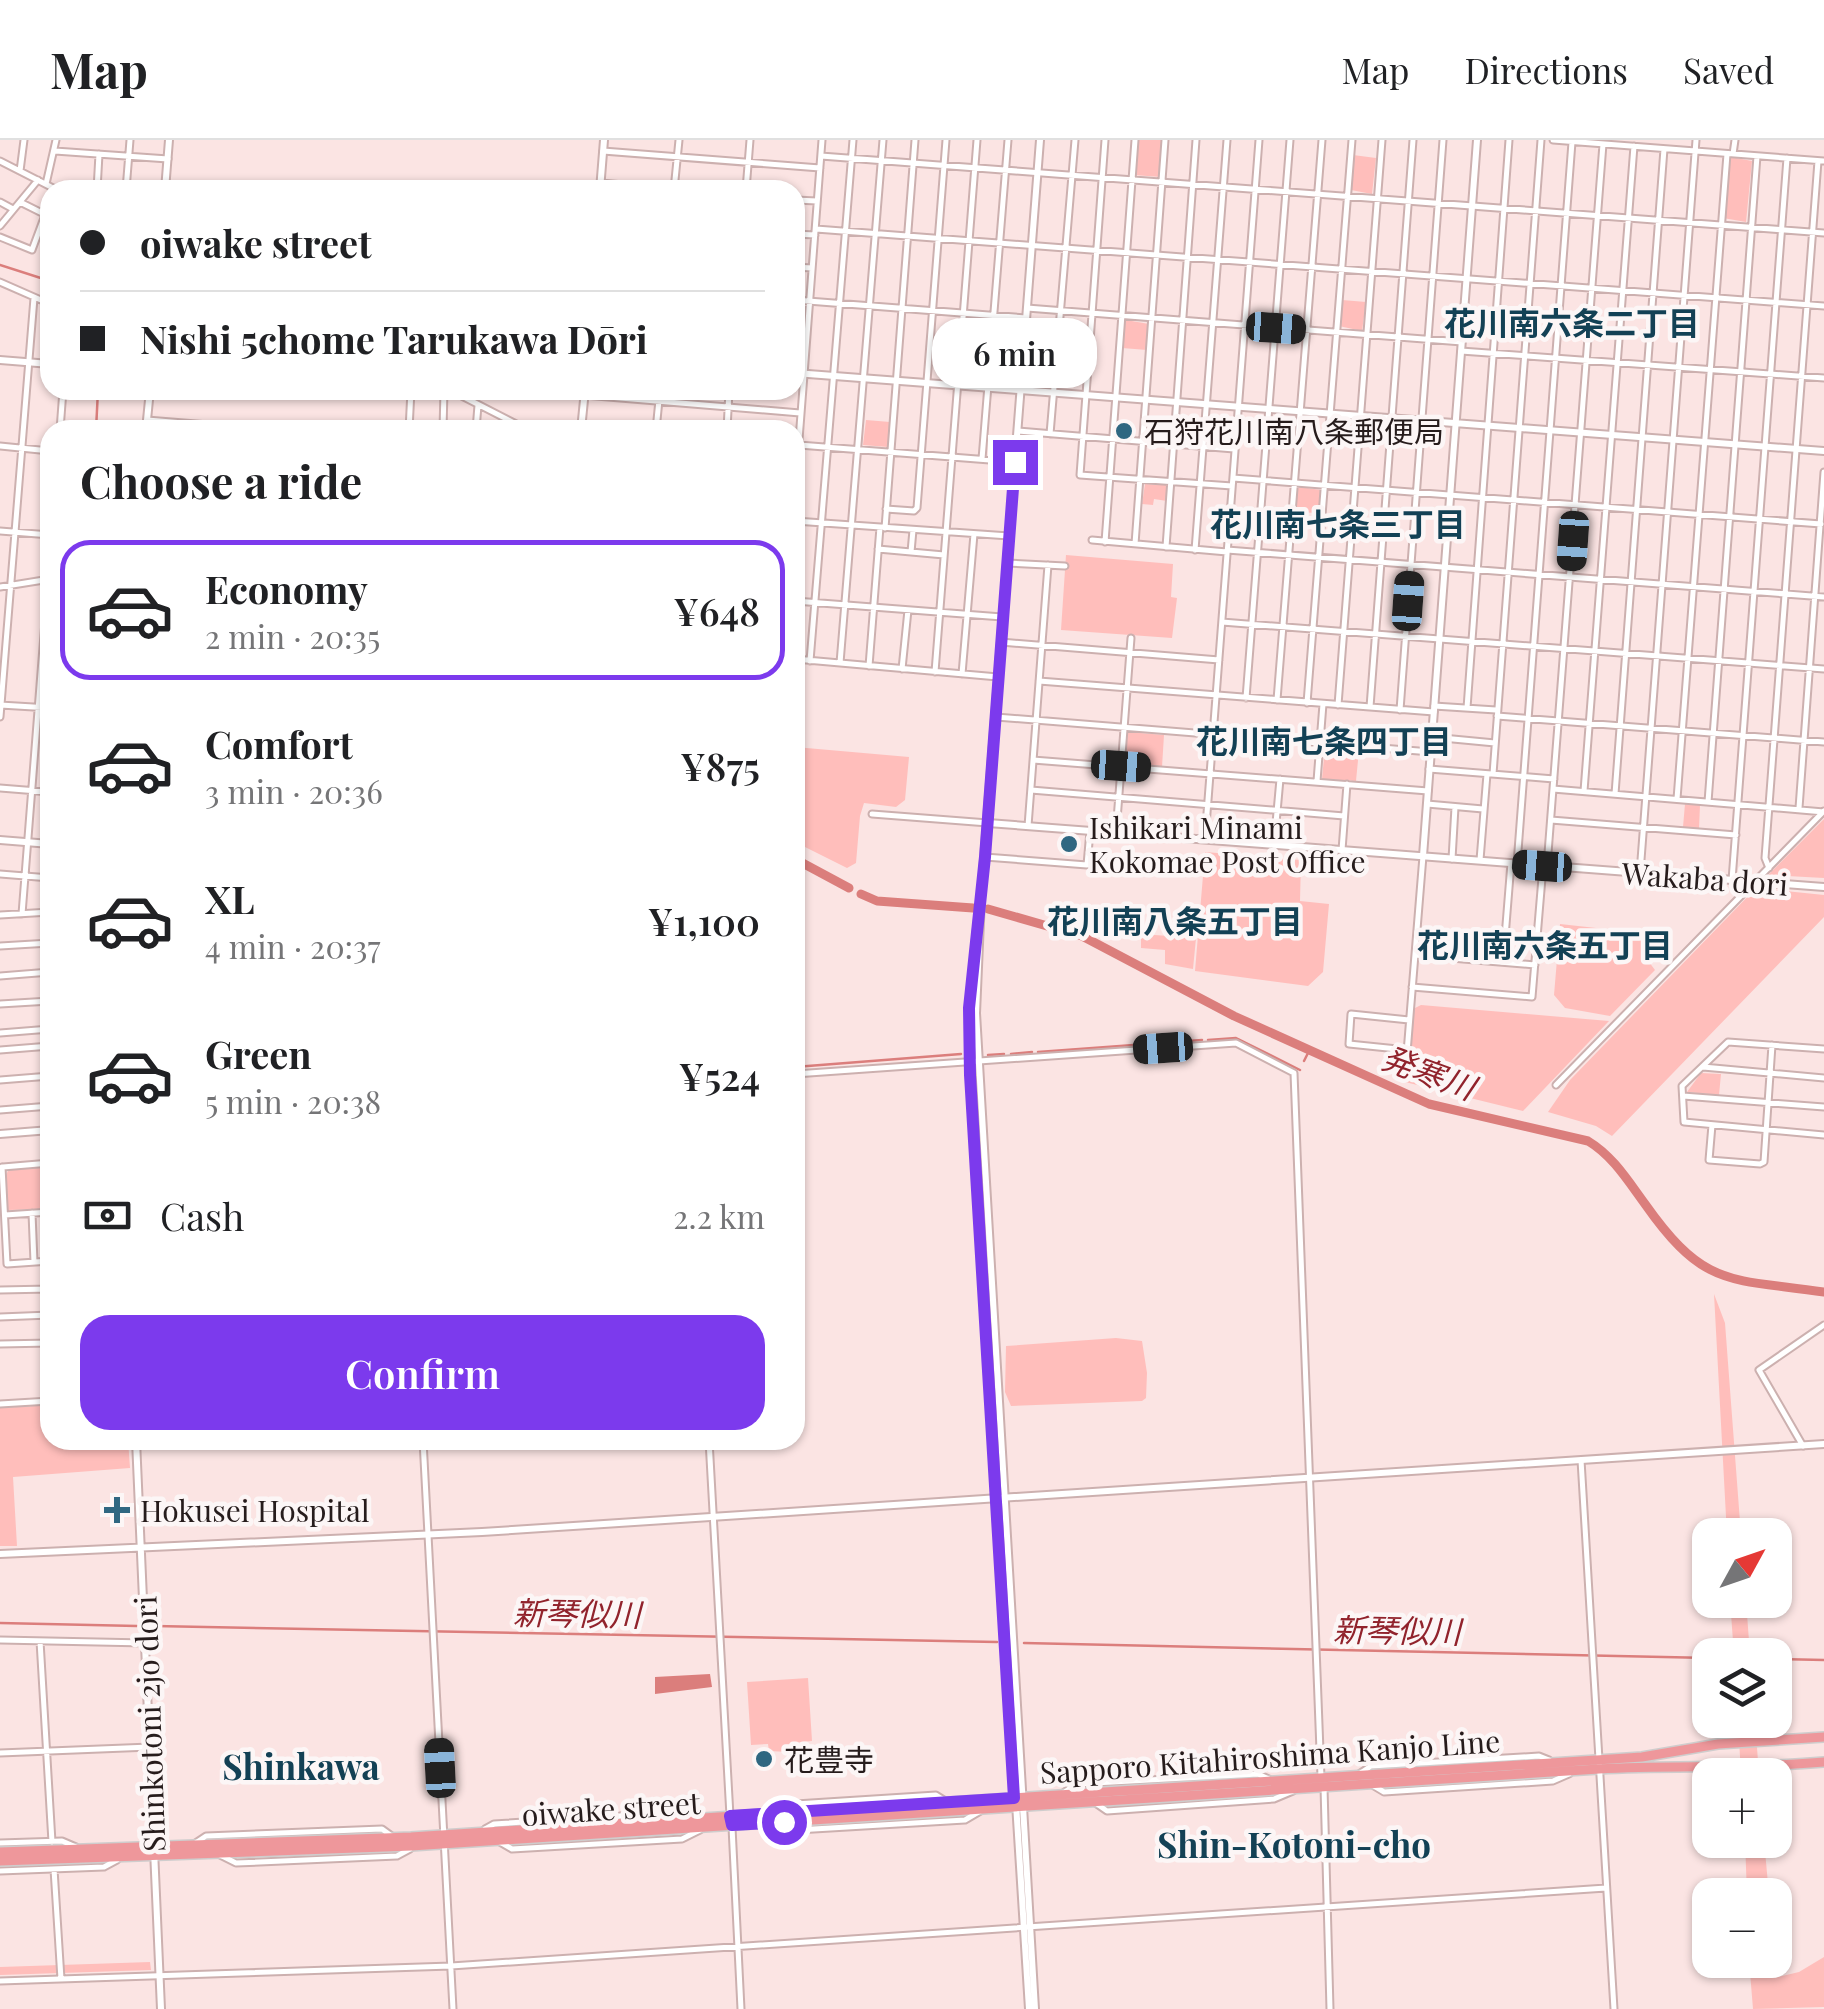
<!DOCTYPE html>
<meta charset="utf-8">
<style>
:root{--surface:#fff;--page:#f6f6f6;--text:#202124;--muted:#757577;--line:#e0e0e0;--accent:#7c3aed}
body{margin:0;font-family:"Playfair Display","Noto Sans JP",serif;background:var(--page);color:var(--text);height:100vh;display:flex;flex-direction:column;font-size:38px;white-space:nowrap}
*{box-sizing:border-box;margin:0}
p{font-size:32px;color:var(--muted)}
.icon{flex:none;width:55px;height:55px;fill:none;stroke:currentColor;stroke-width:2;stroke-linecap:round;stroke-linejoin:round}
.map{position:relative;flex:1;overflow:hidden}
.drawer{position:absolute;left:40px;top:280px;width:765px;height:1030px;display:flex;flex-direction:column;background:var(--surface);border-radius:30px;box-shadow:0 2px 8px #0004}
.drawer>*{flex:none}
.hud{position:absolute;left:40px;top:40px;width:765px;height:220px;border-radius:30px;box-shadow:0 2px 8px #0004;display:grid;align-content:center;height:220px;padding:0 40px;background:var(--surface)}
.needle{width:65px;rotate:50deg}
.fabs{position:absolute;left:1692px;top:1378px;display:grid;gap:20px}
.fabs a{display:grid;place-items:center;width:100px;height:100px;border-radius:20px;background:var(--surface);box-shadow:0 2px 8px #0004;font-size:50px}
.end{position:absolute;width:45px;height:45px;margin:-22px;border:12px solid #7c3aed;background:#fff;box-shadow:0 0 0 5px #fff}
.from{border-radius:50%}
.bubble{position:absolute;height:70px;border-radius:30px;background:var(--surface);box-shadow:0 2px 8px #0004;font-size:32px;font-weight:600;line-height:70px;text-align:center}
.car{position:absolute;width:30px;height:60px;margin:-30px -15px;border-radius:12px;box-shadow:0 0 8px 2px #0007;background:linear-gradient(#222 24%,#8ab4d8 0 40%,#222 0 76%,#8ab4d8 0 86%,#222 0)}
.hud b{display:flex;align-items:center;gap:35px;height:95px;font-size:38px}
.hud b+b{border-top:2px solid var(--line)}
.hud i{width:25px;height:25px;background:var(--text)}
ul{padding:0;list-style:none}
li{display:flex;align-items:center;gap:30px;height:140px;margin:0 20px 15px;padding:0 20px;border:5px solid transparent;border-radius:30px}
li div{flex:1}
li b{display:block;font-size:38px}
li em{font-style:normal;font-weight:600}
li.active{border-color:var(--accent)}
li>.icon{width:90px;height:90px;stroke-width:1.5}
h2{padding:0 40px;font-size:45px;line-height:120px}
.pay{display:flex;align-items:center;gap:25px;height:110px;padding:0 40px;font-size:38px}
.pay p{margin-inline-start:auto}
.action{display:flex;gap:20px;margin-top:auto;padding:20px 40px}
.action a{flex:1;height:115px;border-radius:30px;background:var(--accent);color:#fff;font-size:40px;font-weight:600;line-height:115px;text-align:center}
header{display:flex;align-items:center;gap:60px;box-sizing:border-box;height:140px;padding:0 50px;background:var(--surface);border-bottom:2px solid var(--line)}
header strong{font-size:48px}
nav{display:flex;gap:55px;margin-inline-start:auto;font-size:35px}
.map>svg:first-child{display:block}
.green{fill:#ffbebb}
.water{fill:#db7e7c}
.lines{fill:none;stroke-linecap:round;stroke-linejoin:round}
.stream{stroke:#db7e7c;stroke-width:2.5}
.river{stroke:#db7e7c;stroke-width:9}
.minor-casing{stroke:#ccb0af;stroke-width:9}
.tertiary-casing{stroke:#ccb0af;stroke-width:10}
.secondary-casing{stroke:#ccb0af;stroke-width:10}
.primary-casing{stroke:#cfcdcd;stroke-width:12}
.minor{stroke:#fff;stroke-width:5}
.tertiary{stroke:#fff;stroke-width:6}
.secondary{stroke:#fff;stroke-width:6}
.primary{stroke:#ee979b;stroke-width:9}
.route{stroke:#7c3aed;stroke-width:12}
.poi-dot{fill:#2f6781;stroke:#fcf6f6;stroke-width:4}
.labels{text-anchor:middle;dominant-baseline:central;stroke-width:9;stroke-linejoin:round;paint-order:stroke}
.poi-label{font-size:30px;fill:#261c1c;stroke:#fcf6f6;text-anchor:start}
.street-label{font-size:30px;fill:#261c1c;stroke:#fcf6f6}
.neighbourhood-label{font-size:32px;font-weight:bold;fill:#134155;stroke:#fcf6f6}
.water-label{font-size:32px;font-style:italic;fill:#91232c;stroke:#fcf6f6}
.quarter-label{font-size:35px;font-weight:bold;fill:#134155;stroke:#fcf6f6}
</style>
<header>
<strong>Map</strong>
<nav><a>Map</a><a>Directions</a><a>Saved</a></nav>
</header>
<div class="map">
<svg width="1824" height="1869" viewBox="0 0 1824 1869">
<rect width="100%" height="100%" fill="#fbe4e3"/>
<path class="green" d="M1137 0H1163L1161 37 1134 35Z
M1353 15 1376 18 1372 54 1351 50Z
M1731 17 1752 21 1746 82 1723 78Z
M1342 160 1366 162 1362 191 1339 186Z
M1126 180 1149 184 1147 210 1122 208 1121 190Z
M866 280 890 282 888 307 863 305Z
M1145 344 1168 345 1167 361 1154 359 1153 365 1142 364Z
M1300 347 1321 350 1319 373 1295 372 1297 349Z
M1066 415 1173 424 1171 457 1177 458 1172 498 1061 490Z
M1128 592 1164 595 1162 627 1124 622Z
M795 607 909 617 905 660 896 667 864 663 860 676 856 723 847 728 795 702Z
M1325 607 1359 610 1356 641 1322 639Z
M1685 664 1700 665 1699 689 1683 687Z
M1824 679V738L1768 735Z
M1205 712 1301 720 1300 761 1329 764 1323 832 1308 846 1195 831Z
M1756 748 1824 755V777L1612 996 1596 986 1548 972 1570 940Z
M1560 784 1659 795 1663 799 1646 818 1655 830 1610 876 1565 868 1554 855Z
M1141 794 1196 798 1193 829 1165 824V810L1141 808Z
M1421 865 1609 881 1523 971 1405 942 1413 869Z
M1701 933 1721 934 1719 955 1687 952Z
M13 1026H50V1069L7 1070C5 1055 0 1035 13 1026Z
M1714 1154 1725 1183 1741 1395H1727Z
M1116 1198 1142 1201 1147 1233 1146 1258 1142 1261 1011 1266 1005 1252 1006 1206Z
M50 1265V1300H128L130 1328 13 1337 17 1406H0V1268Z
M1730 1460H1746L1750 1515H1734Z
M808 1538 812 1601 792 1603 789 1612 769 1611 768 1604 751 1605 747 1542Z
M1738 1580H1755L1759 1635H1741Z
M1745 1700H1764L1769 1755H1747Z
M1824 1817V1867L1753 1869 1749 1820H1774L1778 1837 1799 1832Z
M150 1822 151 1830 0 1835V1827Z"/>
<path class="water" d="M710 1534 712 1547 655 1554V1537Z"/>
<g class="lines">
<path class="stream" d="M0 125 50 141
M96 290 98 250
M1208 900 1236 898 1300 930
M1038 912 1202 900
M1011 914 1032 912
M988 915 1004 914
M1304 921 1309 911
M795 927 961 914
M0 1483 137 1486
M155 1486 997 1502
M1024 1503 1710 1518
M1775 1519 1824 1520"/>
<path class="river" d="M795 719 849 748
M861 754 877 761 973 768
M988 769 1082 796 1234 876 1429 964 1588 1001C1613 1016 1628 1041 1645 1064 1705 1149 1729 1138 1824 1152"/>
<g class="minor-casing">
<path id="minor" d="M1105 0 1080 335 1232 346
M1553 0 1824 21
M55 11 168 19
M603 11 820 28
M1733 14 1735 0
M821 16 1824 93
M0 21 57 50
M20 31 24 0
M601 43 679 50
M46 44 56 0
M97 50 99 14
M126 50 130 0
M674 50 679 0
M746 50 750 0
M795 60 817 61
M0 62 13 69
M20 62 50 77
M0 86 38 40
M816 89 1824 166
M795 94 815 95
M0 97 32 110 45 75
M795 127 812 128
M0 142 50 164
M795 160 1026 178
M1027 168 1462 202
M1461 211 1824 238
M450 250 528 290
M584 255 800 273
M147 280 233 287
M60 290 63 250
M409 290 411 250
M443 290 444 250
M476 290 478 265
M656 290 660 250
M727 290 729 250
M1018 291 1234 309
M1050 294 1075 0
M799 305 1015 322
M0 306 50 311
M982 319 1008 0
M1233 338 1821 384
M795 352 822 0
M886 369 914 371 917 368 946 0
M795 381 1009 396
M885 388 915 0
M0 391 50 395
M1092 400 1227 412
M1105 402 1135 0
M1135 404 1165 0
M1166 407 1196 0
M878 409 944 415
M1195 410 1227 0
M1227 410 1824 457
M911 412 913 390
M1007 423 1065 426
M0 447 50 439
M795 461 1002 477
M1222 482 1824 529
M1001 502 1219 520
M795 519 998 537
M810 521 853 0
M840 523 883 0
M869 526 880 387
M902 529 908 470
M935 532 977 0
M962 534 974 394
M1039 541 1434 572
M1246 558 1290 0
M1277 560 1322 0
M1307 563 1352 0
M0 565 50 568
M1338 565 1382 0
M1434 566 1496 570
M1370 567 1413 0
M1467 568 1509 0
M1400 570 1443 0
M1497 576 1824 602
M0 577 34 158
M996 577 1431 612
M1432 597 1495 603
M1033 620 1428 651
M1429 629 1554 639
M1493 634 1541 0
M1317 641 1323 564
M0 648 50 652
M1553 649 1824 672
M1031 650 1344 676
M1584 651 1634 6
M1615 654 1664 9
M1677 659 1727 14
M1708 662 1757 16
M1427 664 1483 669
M1799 668 1824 332
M872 674 988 683
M1551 680 1736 695
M1028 686 1048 425
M1116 693 1131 498
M1205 699 1259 0
M1274 705 1280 639
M1342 710 1347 644
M985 717 1087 725 1090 691
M1452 719 1455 667
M1480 720 1487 634
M1517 724 1572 2
M1547 726 1603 4
M1769 728 1765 718 1818 21
M1640 733 1696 0
M0 734 50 738
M1732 740 1787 18
M22 774 50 418
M0 775 50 772
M0 806 50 803
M1415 815 1535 825
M1503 822 1511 723
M0 836 50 832
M1412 847 1532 857 1543 726
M0 864 50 861
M0 893 50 889
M1824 909 1728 902 1682 946 1684 982 1824 995
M0 910 50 906
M1407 910 1349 904 1351 874 1409 880
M1406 925 1423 716
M1703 927 1824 938
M795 934 1236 903 1294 933 1321 1637
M0 940 50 936
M1556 945 1824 671
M1683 956 1824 967
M0 970 50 966
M1712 985 1709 1020 1760 1024 1764 1022 1772 905
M2 1027 7 1124 50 1121
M3 1027 50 1023
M32 1073 34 1122
M5 1075 50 1072
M48 1122 50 1155
M0 1150 50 1149
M0 1177 50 1175
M0 1204 50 1203
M0 1264 50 1261
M423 1300 453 1869
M709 1300 730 1676
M1803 1306 1759 1230 1824 1185
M1581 1320 1614 1869
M0 1500 146 1503
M40 1501 52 1702
M0 1613 150 1607
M1359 1634 1371 1626 1539 1616 1549 1620
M1374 1646 1384 1652 1553 1641 1569 1634
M1324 1647 1330 1869
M1062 1654 1076 1644 1258 1634 1271 1640
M1094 1662 1107 1671 1274 1659 1293 1651
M768 1671 780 1665 936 1655 944 1660
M787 1684 797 1690 965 1680 982 1670
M732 1687 741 1869
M485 1689 494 1684 667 1673 677 1677
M500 1702 512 1709 682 1699 700 1690
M0 1703 62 1701 76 1707
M194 1704 206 1696 382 1689 393 1697
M220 1715 236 1723 397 1716 410 1709
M54 1729 61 1839
M0 1731 104 1727 117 1720
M0 1841 451 1826 1606 1748"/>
</g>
<g class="tertiary-casing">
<path id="tertiary" d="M165 50 169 0
M600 50 604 0
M0 220 50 224
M795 233 1824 311
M146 290 150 250
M581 290 585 250
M988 683 1824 747
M0 700 50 704
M1423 716 1477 0
M0 994 50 990
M136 1300 161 1869
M0 1414 482 1392 1824 1304"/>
</g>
<g class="secondary-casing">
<path id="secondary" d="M978 778 969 868 970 935 1029 1869
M1035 1869 976 873 981 758 1040 0"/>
</g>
<g class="primary-casing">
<path id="primary" d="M0 1712 411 1697 1642 1617 1718 1604 1824 1597
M0 1721 411 1706 1599 1629C1674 1625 1749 1629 1824 1622"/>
</g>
<use href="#minor" class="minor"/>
<use href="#tertiary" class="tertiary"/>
<use href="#secondary" class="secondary"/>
<use href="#primary" class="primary"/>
</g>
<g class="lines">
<path class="route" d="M784 1682 732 1685 730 1676 1014 1658 970 935 969 868 985 717 1015 322"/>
</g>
<g class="poi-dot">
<circle cx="1124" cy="291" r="10"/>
<circle cx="1069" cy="704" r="10"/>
<path d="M112 1355h10v10h10v10h-10v10h-10v-10h-10v-10h10z"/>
<circle cx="764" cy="1619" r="10"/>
</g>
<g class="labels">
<g class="poi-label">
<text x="1144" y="291">石狩花川南八条郵便局</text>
<text x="1089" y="687">Ishikari Minami<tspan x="1089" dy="34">Kokomae Post Office</tspan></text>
<text x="140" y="1370">Hokusei Hospital</text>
<text x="784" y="1619">花豊寺</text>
</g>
<g class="street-label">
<text transform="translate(1705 738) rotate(4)">Wakaba dori</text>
<text transform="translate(149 1584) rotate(-92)">Shinkotoni 2jo dori</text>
<text transform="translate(1270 1616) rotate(-4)">Sapporo Kitahiroshima Kanjo Line</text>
<text transform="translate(611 1668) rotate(-4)">oiwake street</text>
</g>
<g class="neighbourhood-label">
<text x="1572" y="181">花川南六条二丁目</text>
<text x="1338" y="382">花川南七条三丁目</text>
<text x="1324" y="599">花川南七条四丁目</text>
<text x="1175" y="779">花川南八条五丁目</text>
<text x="1545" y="803">花川南六条五丁目</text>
</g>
<g class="water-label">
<text transform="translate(1429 931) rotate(20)">発寒川</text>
<text transform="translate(577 1472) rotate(1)">新琴似川</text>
<text transform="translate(1397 1489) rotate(1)">新琴似川</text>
</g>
<g class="quarter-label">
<text x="301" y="1625">Shinkawa</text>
<text x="1294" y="1703">Shin-Kotoni-cho</text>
</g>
</g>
</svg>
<div class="fabs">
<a><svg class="needle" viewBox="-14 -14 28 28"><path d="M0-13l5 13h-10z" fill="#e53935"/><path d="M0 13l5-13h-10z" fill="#757577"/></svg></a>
<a><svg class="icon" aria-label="layers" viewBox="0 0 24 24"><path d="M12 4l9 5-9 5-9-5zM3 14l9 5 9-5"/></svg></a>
<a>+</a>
<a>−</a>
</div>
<i class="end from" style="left:784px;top:1682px"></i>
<i class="end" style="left:1015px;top:322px"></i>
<div class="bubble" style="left:932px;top:178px;width:165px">6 min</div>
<i class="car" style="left:1276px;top:188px;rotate:94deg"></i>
<i class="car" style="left:1573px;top:401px;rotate:184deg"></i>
<i class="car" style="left:1408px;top:461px;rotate:4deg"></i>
<i class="car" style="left:1121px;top:626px;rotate:94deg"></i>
<i class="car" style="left:1542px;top:726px;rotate:274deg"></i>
<i class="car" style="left:1163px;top:908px;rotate:266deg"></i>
<i class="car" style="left:440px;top:1628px;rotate:357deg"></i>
<div class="hud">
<b><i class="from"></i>oiwake street</b>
<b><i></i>Nishi 5chome Tarukawa Dōri</b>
</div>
<section class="drawer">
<h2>Choose a ride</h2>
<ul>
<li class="active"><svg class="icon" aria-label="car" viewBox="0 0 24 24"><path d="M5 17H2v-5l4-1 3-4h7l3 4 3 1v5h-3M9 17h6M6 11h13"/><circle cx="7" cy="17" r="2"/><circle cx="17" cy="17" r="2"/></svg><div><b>Economy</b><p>2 min · 20:35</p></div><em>¥648</em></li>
<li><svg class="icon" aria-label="car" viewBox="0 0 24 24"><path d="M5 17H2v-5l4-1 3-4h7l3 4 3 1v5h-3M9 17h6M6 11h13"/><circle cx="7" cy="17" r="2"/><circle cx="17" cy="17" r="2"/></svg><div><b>Comfort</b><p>3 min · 20:36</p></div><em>¥875</em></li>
<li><svg class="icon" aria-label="car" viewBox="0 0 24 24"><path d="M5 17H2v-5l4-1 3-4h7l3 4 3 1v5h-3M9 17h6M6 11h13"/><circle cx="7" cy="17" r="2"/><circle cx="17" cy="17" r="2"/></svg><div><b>XL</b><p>4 min · 20:37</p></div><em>¥1,100</em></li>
<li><svg class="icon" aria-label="car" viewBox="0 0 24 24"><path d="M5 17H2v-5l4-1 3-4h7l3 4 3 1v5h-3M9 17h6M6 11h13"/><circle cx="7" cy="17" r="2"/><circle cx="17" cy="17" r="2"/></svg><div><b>Green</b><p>5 min · 20:38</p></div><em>¥524</em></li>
</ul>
<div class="pay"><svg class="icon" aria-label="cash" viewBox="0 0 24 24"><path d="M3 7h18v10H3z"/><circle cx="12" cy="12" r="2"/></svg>Cash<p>2.2 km</p></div>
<div class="action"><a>Confirm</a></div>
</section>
</div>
